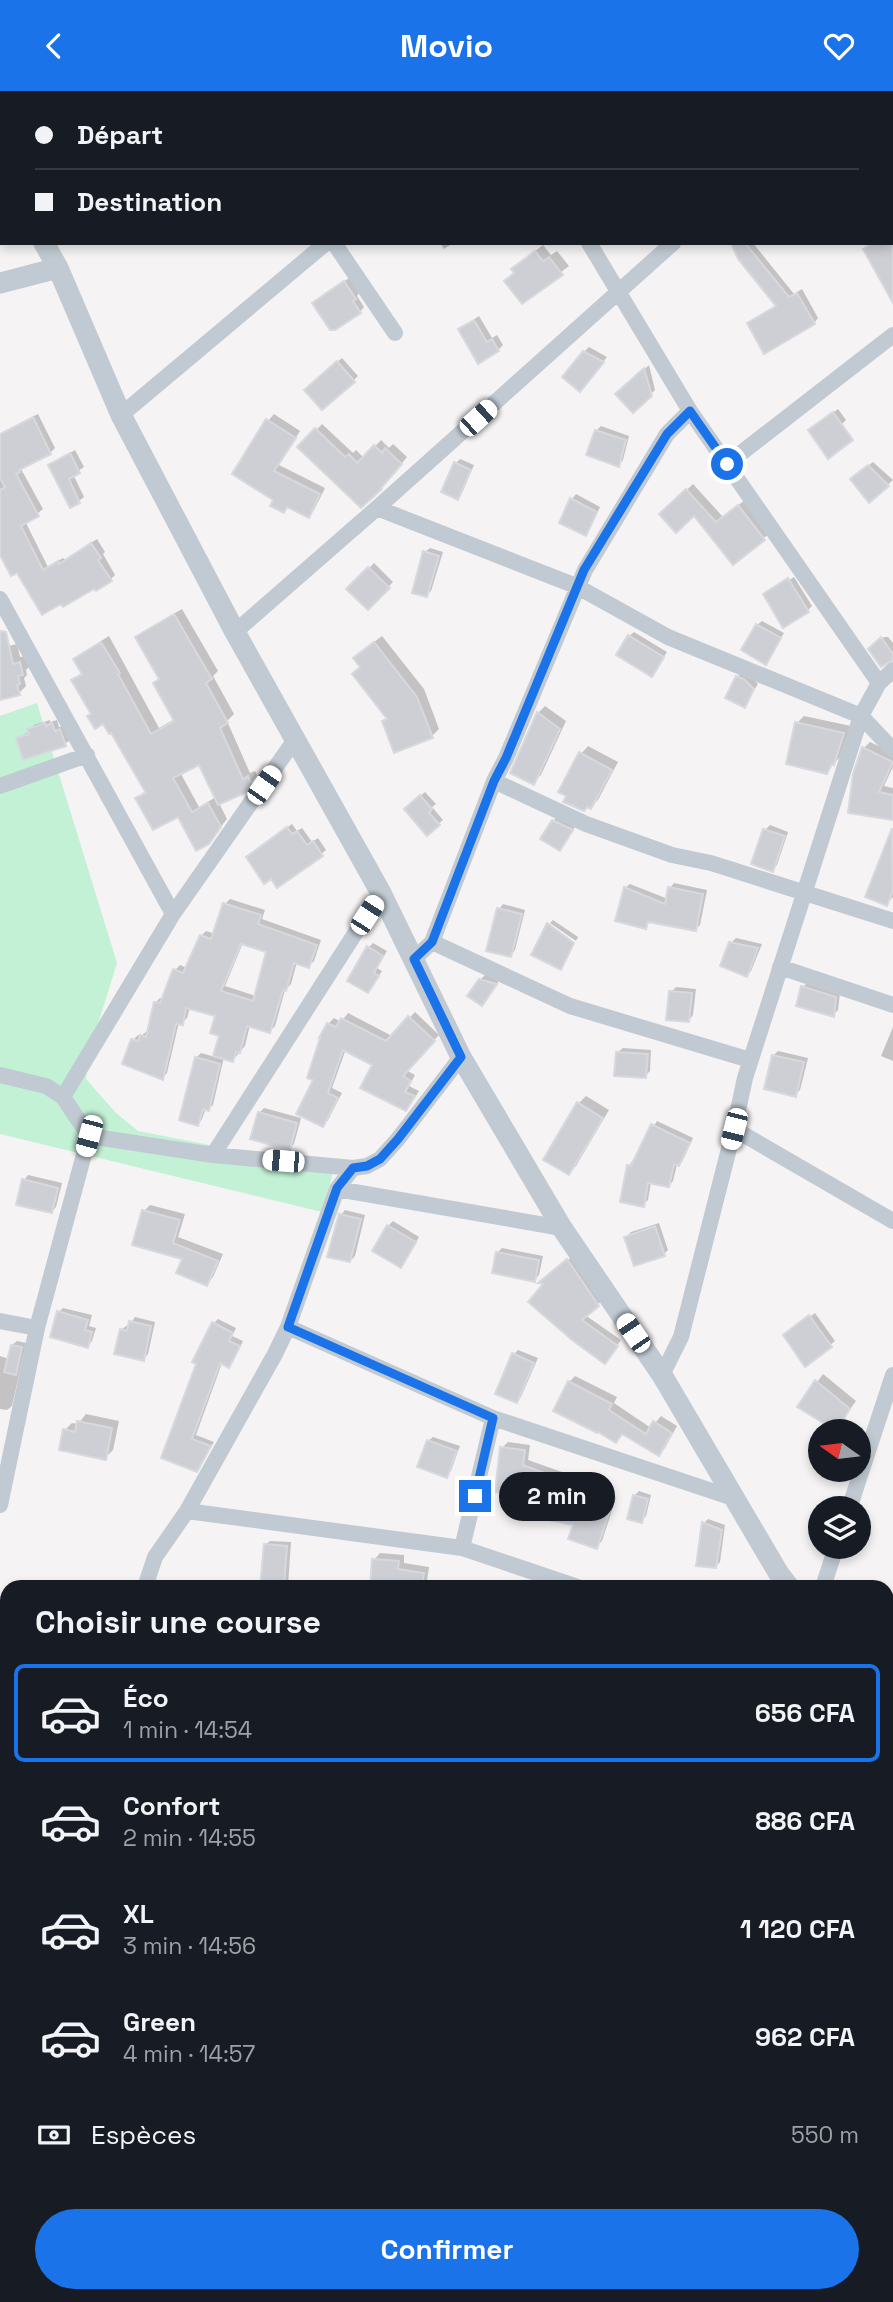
<!DOCTYPE html>
<html lang="fr">
<meta charset="utf-8">
<style>
:root{--surface:#171b24;--page:#242831;--text:#f1f3f6;--muted:#9ea1a6;--line:#363941;--accent:#1a73e8}
body{margin:0;font-family:"Space Grotesk",sans-serif;background:var(--page);color:var(--text);height:100vh;display:flex;flex-direction:column;font-size:26px;white-space:nowrap}
*{box-sizing:border-box;margin:0}
p{font-size:23px;color:var(--muted)}
.icon{flex:none;width:38px;height:38px;fill:none;stroke:currentColor;stroke-width:2;stroke-linecap:round;stroke-linejoin:round}
.map{position:relative;flex:1;overflow:hidden}
.panel{position:absolute;left:0px;top:1489px;width:894px;height:723px;display:flex;flex-direction:column;background:var(--surface);border-radius:21px 21px 0 0;box-shadow:0 4px 10px #0003}
.panel>*{flex:none}
.hud{position:absolute;left:0px;top:0px;width:894px;height:154px;box-shadow:0 4px 10px #0003;display:grid;align-content:center;height:154px;padding:0 35px;background:var(--surface)}
.needle{width:46px;rotate:284deg}
.tools{position:absolute;left:808px;top:1328px;display:grid;gap:14px}
.tools a{display:grid;place-items:center;width:63px;height:63px;border-radius:50%;background:var(--surface);box-shadow:0 4px 10px #0003;font-size:35px}
.end{position:absolute;width:32px;height:32px;margin:-16px;border:9px solid #1a73e8;background:#fff;box-shadow:0 0 0 4px #fff}
.from{border-radius:50%}
.bubble{position:absolute;height:49px;border-radius:24px;background:var(--surface);box-shadow:0 4px 10px #0003;font-size:23px;font-weight:800;line-height:49px;text-align:center}
.car{position:absolute;width:21px;height:42px;margin:-21px -10px;border-radius:9px;box-shadow:0 0 5px 2px #0007;background:linear-gradient(#fff 24%,#345 0 40%,#fff 0 76%,#345 0 86%,#fff 0)}
.hud b{display:flex;align-items:center;gap:24px;height:66px;font-size:26px}
.hud b+b{border-top:2px solid var(--line)}
.hud i{width:18px;height:18px;background:var(--text)}
ul{padding:0;list-style:none}
li{display:flex;align-items:center;gap:21px;height:98px;margin:0 14px 10px;padding:0 21px;border:4px solid transparent;border-radius:10px}
li div{flex:1}
li b{display:block;font-size:26px}
li em{font-style:normal;font-weight:800}
li.active{border-color:var(--accent)}
li>.icon{width:63px;height:63px;stroke-width:1.5}
h2{padding:0 35px;font-size:32px;line-height:84px}
.pay{display:flex;align-items:center;gap:18px;height:77px;padding:0 35px;font-size:26px}
.pay p{margin-inline-start:auto}
.cta{display:flex;gap:14px;margin-top:auto;padding:14px 35px}
.cta a{flex:1;height:80px;border-radius:42px;background:var(--accent);color:#fff;font-size:28px;font-weight:800;line-height:80px;text-align:center}
header{display:flex;justify-content:space-between;align-items:center;height:91px;padding:0 35px;background:var(--accent);color:#fff;font-size:32px;font-weight:800}
.map>svg:first-child{display:block}
.green{fill:#c3f1d5}
.shadow{fill:#0003;fill-rule:evenodd}
.building{fill:#cdcfd5;stroke:#d7d9de;stroke-width:2;fill-rule:evenodd}
.lines{fill:none;stroke-linecap:round;stroke-linejoin:round}
.minor{stroke:#c1cad2;stroke-width:16}
.tertiary{stroke:#c1cad2;stroke-width:21}
.route{stroke:#1a73e8;stroke-width:9}
</style>
<header><svg class="icon" aria-label="back" viewBox="0 0 24 24"><path d="M15 5l-7 7 7 7"/></svg>Movio<svg class="icon" aria-label="heart" viewBox="0 0 24 24"><path d="M12 20l-8-8c-3-5 5-10 8-4 3-6 11-1 8 4z"/></svg></header>
<div class="map">
<svg width="893" height="2211" viewBox="0 0 893 2211">
<rect width="100%" height="100%" fill="#f5f3f3"/>
<path class="green" d="M37 612 117 872 89 962 86 988 116 1022 138 1040 334 1078 322 1121 0 1043V625Z"/>
<path class="shadow" d="M2 0H26L28 2H2V29L0 26Z
M238 0H263L261 2H239Z
M342 0H390L391 2H344Z
M556 0H592L590 2H557Z
M640 0H657L659 2H638Z
M440 152H453L444 158Z
M740 152H753L794 203 802 198 818 227 814 232H749L777 214Z
M543 154 551 164 557 160 569 175 522 211 516 181 521 171Z
M349 187 359 202 357 205 364 216 360 221 319 208Z
M479 225 492 247 497 244 503 254 498 259 460 238Z
M589 256 607 266 585 294 584 261Z
M342 267 358 285 354 289 310 294Z
M649 274 655 299 633 320 618 303Z
M838 318 846 329 837 338 815 335Z
M38 323 55 357 50 362 21 378 43 418 26 432 48 476 63 467 65 469 97 448 105 461 103 463 115 484 110 489 18 480 0 460V343Z
M274 323 300 340 279 374 325 397 314 419 308 425 288 415 284 420 276 409 268 330Z
M322 333 353 362 356 359 364 367 381 349 389 357 393 353 407 366 381 397 300 356Z
M601 335 629 345 623 369 618 374 596 340Z
M75 359 84 376 73 383 84 406 79 410 50 374Z
M460 368 474 374 462 402 458 406 456 372Z
M873 371 893 389 869 410 857 384Z
M693 393 723 426 745 409 770 442 733 472 695 423H662Z
M576 403 600 416 590 438 585 443 561 432 572 408Z
M430 457 443 461 431 500 426 504 425 461Z
M374 472 393 491 368 517 349 498Z
M794 486 812 515 807 520 768 502Z
M182 518 218 580 213 585 234 623 227 630 250 682 255 680 257 684 244 700 219 712 227 728 208 752 178 723 138 707 146 699 112 640 93 622 73 590 83 581 75 569 82 562 109 545 159 637 175 628 161 587 137 547 144 540ZM200 671 216 706 199 716 180 681Z
M762 530 784 542 765 571 757 534Z
M634 541 667 561 652 584 629 545Z
M382 545 424 598 439 638 432 645 384 630 388 626 361 576 362 560Z
M884 546H888L893 552V567L870 558Z
M17 553 20 566 27 565 30 575 26 579 27 584 24 587 26 595 19 602 0 607V557Z
M742 582 749 584 758 593 744 615 737 586Z
M545 615 566 630 541 684 533 691 538 622Z
M804 625 851 635 841 665 826 681 797 632Z
M50 629V631L57 629 59 636 64 635 70 649 65 653 18 647 30 640 34 634Z
M870 651 893 662V676L884 695 893 697V728L850 721 864 657Z
M588 655 618 671 598 709 590 716 581 663Z
M425 701 436 713 432 716 443 729 428 742 411 713Z
M558 725 576 734 560 758 553 730Z
M292 733 297 740 302 737 312 751 318 747 326 759 321 763 253 762Z
M770 734 788 741 777 774 772 779 765 739Z
M893 747V806L886 813 888 752Z
M674 792 707 799 700 834 695 838 651 830 645 836 625 797 630 793 668 808 670 797Z
M230 808 265 819 262 828 321 849 314 870 309 875 297 871 291 893 285 899 275 935 270 940 250 934 245 955 233 969 224 966 213 1014 208 1018 206 1017 202 1028 198 1033 196 967 201 962 215 966 221 943 217 924 190 916 187 927 182 932 179 931 167 982 162 987 133 949 138 944 141 945 147 940H149L155 912 160 907H164L175 879 180 874 187 877 201 845 206 840 215 843 225 813ZM243 852 268 860 256 905 225 895Z
M503 813 525 819 515 859 511 864 499 818Z
M553 829 578 846 576 850 550 832Z
M736 847 762 853 751 880 747 884 731 852Z
M373 852 387 860 377 877 382 880 372 895 369 856Z
M485 884 500 888 486 908 480 889Z
M807 892 840 902 838 919 833 924 803 896Z
M676 896 696 898 693 924 689 929 671 901Z
M415 921 439 944 406 979 415 984 409 995 419 1000 411 1013 406 1018 374 973 346 958 332 997 342 1002 328 1029 323 1034 316 988 321 946 328 933 334 927 341 931 348 922 392 945Z
M893 936V970L881 965Z
M623 957 651 959 650 980 645 985 618 961Z
M778 960 808 967 800 999 795 1004 774 964Z
M586 1005 609 1019 576 1075 568 1082 579 1012Z
M264 1017 301 1027 294 1053 290 1057 259 1022Z
M657 1030 693 1047 683 1069 677 1073 673 1090 669 1095 651 1091 648 1109 643 1114 629 1075Z
M28 1084 62 1092 56 1116 52 1120 24 1089Z
M150 1114 185 1123 178 1146 223 1163 213 1186 207 1193 144 1120Z
M345 1119 365 1124 355 1165 350 1170 341 1124Z
M393 1130 419 1146 401 1175 388 1135Z
M659 1132 668 1159 664 1163 626 1146 631 1141Z
M502 1157 543 1165 539 1184 534 1189 498 1161Z
M573 1165 603 1209 585 1224 621 1249 609 1266 545 1187Z
M63 1217 92 1224 89 1235 96 1237 92 1250 88 1255 59 1221Z
M815 1222 835 1250 806 1273 787 1243Z
M135 1226 155 1231 148 1263 143 1268 121 1239 126 1235H129Z
M218 1228 236 1237 232 1245 243 1250 233 1271 229 1275 222 1272 196 1344 214 1351 197 1379 164 1366 214 1232Z
M17 1250 26 1252 12 1315 7 1319 0 1318V1265L9 1268 12 1254Z
M518 1259 538 1267 521 1306 516 1310 514 1263Z
M823 1283 856 1310 835 1339 799 1316Z
M575 1285 617 1306 614 1312 651 1337 661 1325 677 1335 665 1357 658 1363 623 1342 615 1350 598 1339 569 1291Z
M86 1323 119 1330 113 1359 105 1367 65 1339 72 1332 78 1333Z
M433 1346 460 1355 451 1380 446 1385 428 1350Z
M508 1351 530 1354 528 1369 568 1383 566 1390 616 1407 602 1450 596 1456 575 1433 540 1404 502 1357Z
M639 1400 651 1404 646 1425 641 1430 634 1405Z
M708 1428 725 1434 720 1471 716 1475 704 1432Z
M270 1450 291 1451 288 1495 303 1496H262L265 1454Z
M380 1462 404 1464V1472L429 1476 426 1496H346L350 1492 372 1494 374 1469Z
M887 1740H893V1757L887 1784Z
M0 1760 7 1765V1791L3 1795 0 1794Z
M891 1792H893V1807L890 1808 887 1796Z
M0 1898 6 1900 7 1902V1923L0 1931Z
M887 1903H893V1924L887 1925Z
M0 1999 7 2000V2048L0 2047Z
M887 2160H893V2188L887 2194Z
M401 2205H426L425 2211H400Z
M589 2205H622L619 2211 588 2210Z"/>
<path class="building" d="M731 152H745L789 206 797 202 815 233 764 263 747 232 776 215 738 168Z
M873 152H893V212L863 158Z
M535 160 543 170 549 166 563 184 522 213 504 190 514 182 511 178Z
M344 190 356 208 353 210 361 222 335 239H330L312 212Z
M474 229 487 251 492 248 499 260 478 273 458 238Z
M583 260 604 271 580 301 562 286Z
M337 270 355 291 322 319 304 299Z
M644 277 652 305 633 322 615 303Z
M833 321 853 349 828 368 808 339Z
M33 326 51 363 19 379 20 381 16 383 39 425 21 435 43 479 58 470 59 473 91 452 101 467 98 469 112 490 96 500 94 498 63 516 61 513 42 524 17 482 11 485 0 464V399L5 396 0 387V343Z
M266 328 296 347 274 380 320 403 309 427 287 416 284 422 270 415 273 409 232 383Z
M315 337 345 366 349 363 357 372 374 354 382 362 385 357 402 373 381 397 382 398 361 417 297 356Z
M595 339 626 349 619 376 586 364Z
M70 362 80 382 69 388 80 412 70 417 48 374Z
M454 371 471 379 458 409 441 401Z
M868 374 889 395 869 412 850 388Z
M686 398 716 431 738 414 765 449 733 474 694 425 676 442 659 423Z
M570 407 597 421 586 445 559 432Z
M423 460 439 465 427 506 412 502Z
M368 476 390 497 368 519 346 498Z
M788 487 809 521 783 537 763 503Z
M174 523 212 588 206 592 228 632 220 637 243 688 248 685 251 693 245 702 218 714 199 674 173 687 192 721 208 712 221 736 209 753 196 760 178 726 153 739 135 707 146 702 111 642 109 643 103 633 95 638 87 625 91 623 71 589 82 583 73 568 101 551 120 582 118 583 151 643 174 630 153 592 159 588 135 546Z
M756 533 781 547 766 574 741 559Z
M0 540 6 541 13 573 20 571 23 584 18 585 20 593 17 594 20 604 0 609Z
M628 544 664 566 652 586 616 564Z
M881 546 893 563V569L881 576 868 558Z
M374 551 417 606 433 647 394 662 382 630 387 628 352 583 360 576 353 567Z
M736 585 744 588 754 598 745 617 725 607Z
M537 621 560 638 534 694 510 682Z
M795 631 844 642 834 674 832 673 827 683 786 673Z
M45 632 46 635 52 632 55 640 60 638 66 655 23 669 16 647 29 643 27 638Z
M862 656 893 671 879 701 893 704V729L848 722 853 683Z
M579 661 612 679 591 718 587 716 584 720 563 711 566 705 558 701Z
M420 704 432 718 429 722 440 734 427 745 404 718Z
M552 729 573 739 560 760 540 748Z
M287 736 292 743 297 740 307 754 313 750 323 765 277 797 271 788 264 793 246 766Z
M892 737 893 799 887 815 865 806Z
M763 738 785 745 773 781 751 773Z
M624 796 665 813 668 796 703 803 696 840 648 831 646 838 615 830Z
M223 812 261 824 258 833 317 854 309 877 294 872 286 900 283 899 270 942 247 935 240 962 236 961 233 971 213 965 219 945 210 942 215 925 186 917 183 934 176 933 163 989 122 973 131 948 138 950 140 944 146 946 154 911 160 912 173 878 183 882 200 844 211 848ZM241 853 266 861 253 910 221 900Z
M497 817 522 823 511 866 486 860Z
M547 832 574 852 561 879 531 864Z
M729 851 758 857 747 886 720 875Z
M367 855 383 865 374 882 379 885 368 902 347 890Z
M479 888 497 893 482 915 467 905Z
M801 895 836 906 834 926 796 915Z
M669 900 692 902 689 931 666 929Z
M408 925 435 950 403 985 411 990 405 1001 415 1005 406 1020 360 997 372 974 343 959 328 1002 338 1007 323 1036 296 1023 313 989 307 987 320 947H319L327 932 336 936 341 927 386 950Z
M616 961 648 963 646 987 614 985Z
M772 964 804 971 796 1006 764 998Z
M195 966 220 973 209 1020 203 1018 198 1035 179 1029Z
M577 1011 603 1027 569 1084 543 1069Z
M258 1021 297 1032 290 1059 250 1048Z
M651 1033 690 1052 679 1075 674 1073 669 1096 648 1092 644 1116 620 1111 627 1074 631 1075Z
M22 1088 58 1097 52 1122 16 1114Z
M142 1119 180 1129 173 1152 218 1170 207 1195 176 1182 182 1168 132 1154Z
M339 1123 361 1128 350 1171 327 1166Z
M387 1134 416 1151 401 1177 372 1160Z
M655 1135 665 1165 634 1175 624 1146Z
M496 1161 539 1169 535 1191 492 1182Z
M567 1168 599 1215 582 1229 618 1255 605 1273 572 1249 528 1211 543 1193 538 1192Z
M57 1220 88 1229 85 1239 92 1241 88 1257 50 1246Z
M809 1224 832 1256 805 1276 783 1244Z
M129 1230 151 1235 144 1270 114 1263 120 1238 127 1240Z
M212 1231 233 1242 229 1250 240 1255 229 1277 220 1272 192 1348 211 1355 197 1381 161 1367 196 1273 192 1271Z
M11 1254 22 1256 16 1284 4 1281Z
M512 1262 534 1272 517 1312 495 1303Z
M815 1289 850 1318 836 1340 797 1316Z
M568 1290 612 1313 609 1319 646 1343 653 1330 672 1342 659 1365 622 1343 616 1352 598 1341 597 1342 553 1320Z
M77 1330 112 1337 106 1369 59 1359 63 1338 75 1341Z
M427 1349 457 1360 447 1387 417 1376Z
M500 1356 525 1359 523 1374 563 1389 562 1396 612 1413 597 1458 568 1448 573 1434 533 1426 537 1406 495 1401Z
M633 1404 648 1408 642 1432 627 1428Z
M702 1431 722 1439 716 1477 696 1475Z
M264 1453 287 1455 284 1496H260Z
M372 1468 399 1470 398 1478 424 1482 422 1496H370Z"/>
<g class="lines">
<path class="minor" d="M159 2 161 0
M503 2 505 0
M841 2 843 0
M334 152 395 242
M589 152 690 320 879 592
M121 324 326 152
M727 373 893 244
M377 417 576 495 668 546 861 625 893 659
M0 508 173 823
M235 541 377 417 673 152
M494 690 586 733 672 764 711 772 893 830
M0 695 87 664
M432 851 494 690 506 667 585 479 667 343 690 320
M414 868 432 851 570 915 750 969
M780 876 893 914
M0 984 46 995 63 1006 89 1045 37 1237 0 1414
M63 1006 173 823 294 650
M734 1038 893 1130
M89 1045 213 1064 353 1077
M213 1064 381 802
M337 1098 562 1137
M0 1230 37 1237
M288 1236 493 1327
M662 1284 681 1246 734 1038 745 987 861 625 879 592 893 579
M849 1418 893 1284
M187 1420 462 1457 578 1496
M462 1457 493 1327 736 1408
M145 1496 155 1466 187 1420 275 1263 288 1236 337 1098 353 1077 367 1075 380 1068 398 1048 461 966
M823 1496 836 1456
M0 1525 7 1526
M0 1725 7 1727
M0 2125 7 2126
M337 2205 357 2211
M48 2211 49 2205
M256 2211 258 2205
M529 2211 531 2205
M768 2211V2205"/>
<path class="tertiary" d="M0 74 2 77
M44 152 58 177 121 324 235 541 381 802 461 966 562 1137 662 1284 779 1483 789 1496
M0 192 58 177
M887 1639 893 1649"/>
</g>
<g class="lines">
<path class="route" d="M475 1405 493 1327 288 1236 337 1097 353 1077 367 1075 380 1068 398 1048 461 966 414 868 432 851 494 690 506 667 584 479 667 343 690 320 727 373"/>
</g>
</svg>
<div class="tools">
<a><svg class="needle" viewBox="-14 -14 28 28"><path d="M0-13l5 13h-10z" fill="#e53935"/><path d="M0 13l5-13h-10z" fill="#9ea1a6"/></svg></a>
<a><svg class="icon" aria-label="layers" viewBox="0 0 24 24"><path d="M12 4l9 5-9 5-9-5zM3 14l9 5 9-5"/></svg></a>
</div>
<i class="end from" style="left:727px;top:373px"></i>
<i class="end" style="left:475px;top:1405px"></i>
<div class="bubble" style="left:499px;top:1381px;width:116px">2 min</div>
<i class="car" style="left:478px;top:327px;rotate:48deg"></i>
<i class="car" style="left:264px;top:694px;rotate:35deg"></i>
<i class="car" style="left:367px;top:824px;rotate:33deg"></i>
<i class="car" style="left:734px;top:1038px;rotate:194deg"></i>
<i class="car" style="left:89px;top:1045px;rotate:195deg"></i>
<i class="car" style="left:283px;top:1070px;rotate:275deg"></i>
<i class="car" style="left:633px;top:1242px;rotate:326deg"></i>
<div class="hud">
<b><i class="from"></i>Départ</b>
<b><i></i>Destination</b>
</div>
<section class="panel">
<h2>Choisir une course</h2>
<ul>
<li class="active"><svg class="icon" aria-label="car" viewBox="0 0 24 24"><path d="M5 17H2v-5l4-1 3-4h7l3 4 3 1v5h-3M9 17h6M6 11h13"/><circle cx="7" cy="17" r="2"/><circle cx="17" cy="17" r="2"/></svg><div><b>Éco</b><p>1 min · 14:54</p></div><em>656 CFA</em></li>
<li><svg class="icon" aria-label="car" viewBox="0 0 24 24"><path d="M5 17H2v-5l4-1 3-4h7l3 4 3 1v5h-3M9 17h6M6 11h13"/><circle cx="7" cy="17" r="2"/><circle cx="17" cy="17" r="2"/></svg><div><b>Confort</b><p>2 min · 14:55</p></div><em>886 CFA</em></li>
<li><svg class="icon" aria-label="car" viewBox="0 0 24 24"><path d="M5 17H2v-5l4-1 3-4h7l3 4 3 1v5h-3M9 17h6M6 11h13"/><circle cx="7" cy="17" r="2"/><circle cx="17" cy="17" r="2"/></svg><div><b>XL</b><p>3 min · 14:56</p></div><em>1 120 CFA</em></li>
<li><svg class="icon" aria-label="car" viewBox="0 0 24 24"><path d="M5 17H2v-5l4-1 3-4h7l3 4 3 1v5h-3M9 17h6M6 11h13"/><circle cx="7" cy="17" r="2"/><circle cx="17" cy="17" r="2"/></svg><div><b>Green</b><p>4 min · 14:57</p></div><em>962 CFA</em></li>
</ul>
<div class="pay"><svg class="icon" aria-label="cash" viewBox="0 0 24 24"><path d="M3 7h18v10H3z"/><circle cx="12" cy="12" r="2"/></svg>Espèces<p>550 m</p></div>
<div class="cta"><a>Confirmer</a></div>
</section>
</div>
